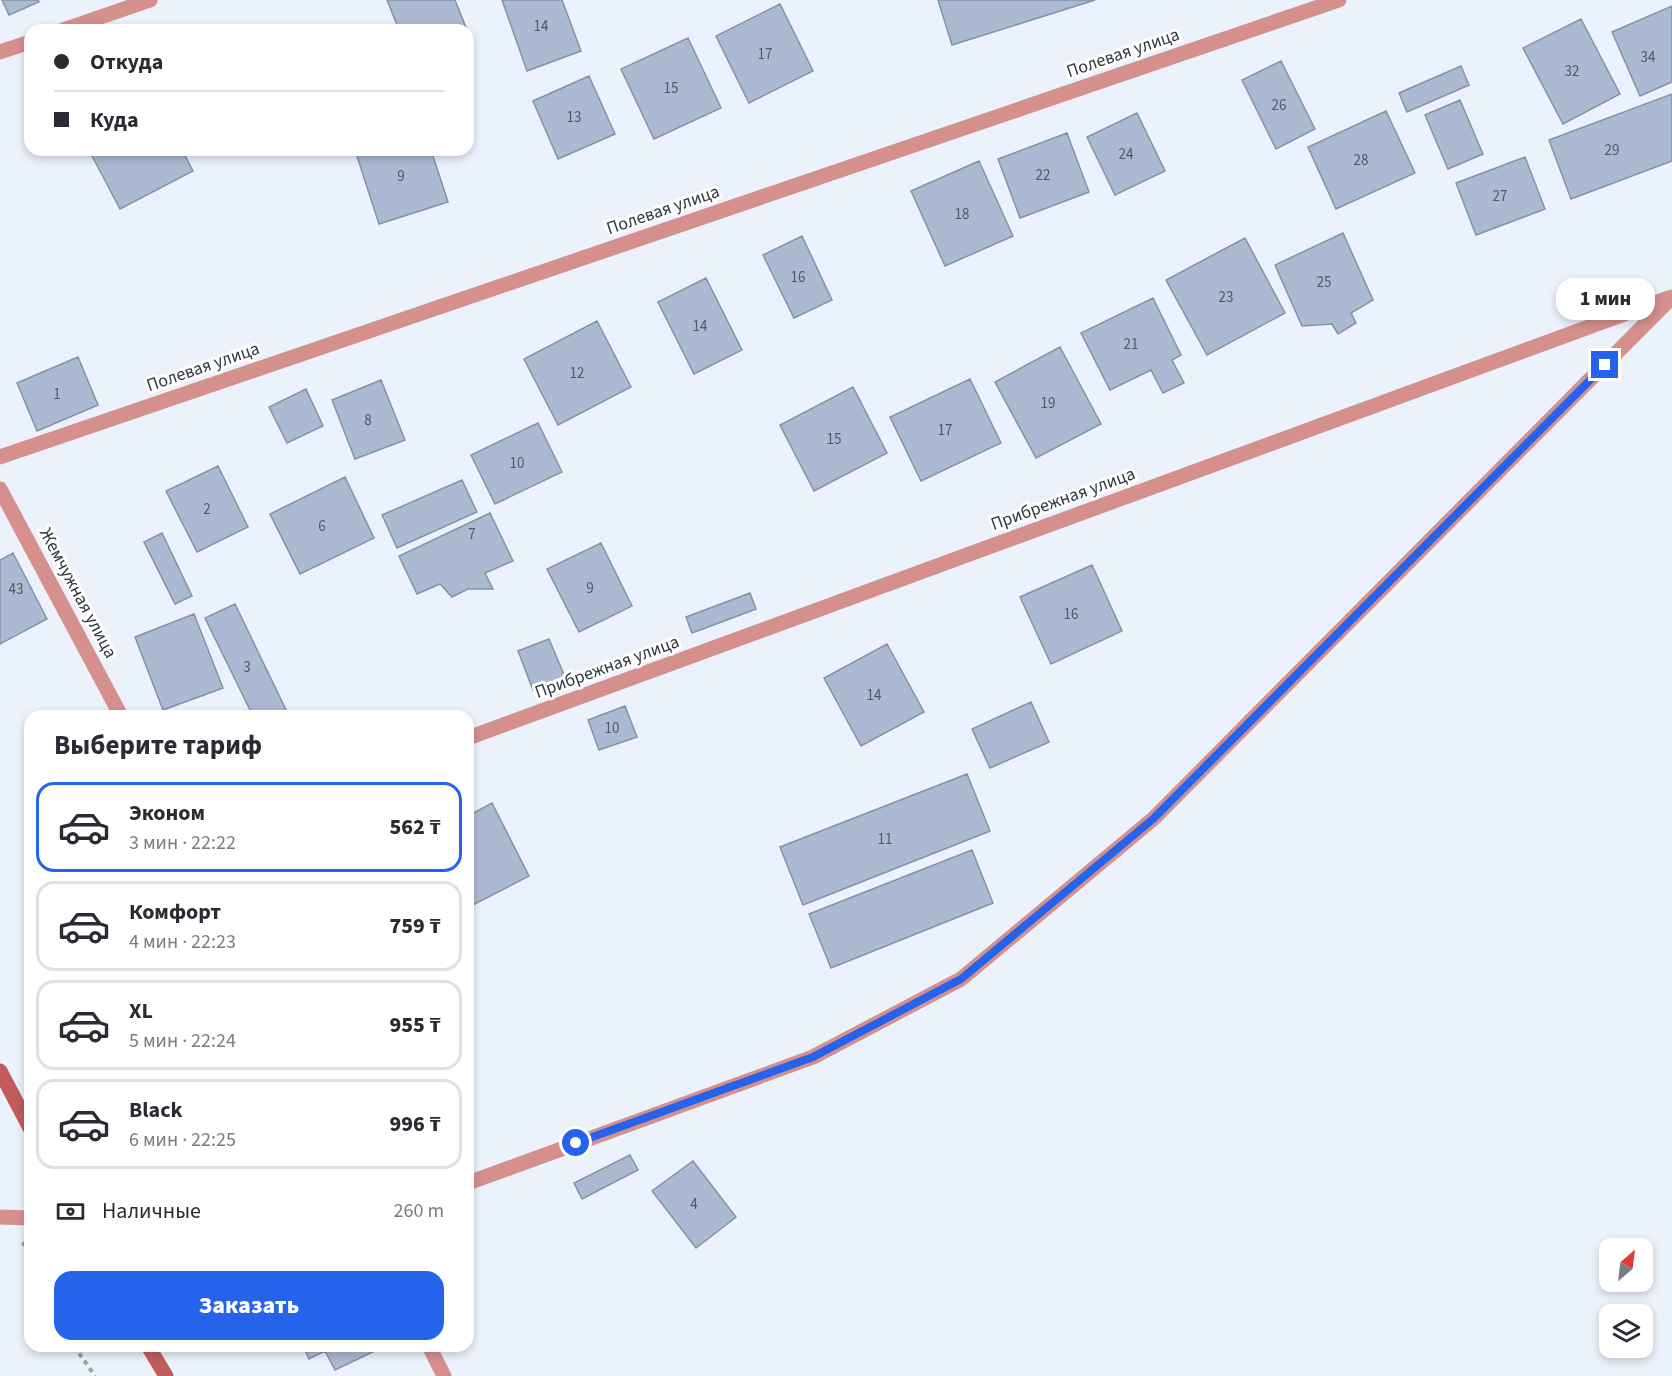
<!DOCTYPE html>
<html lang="ru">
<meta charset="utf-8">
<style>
:root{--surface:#fff;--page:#f7f7f7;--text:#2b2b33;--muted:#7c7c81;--line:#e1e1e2;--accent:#2563eb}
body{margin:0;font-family:"Source Sans 3",sans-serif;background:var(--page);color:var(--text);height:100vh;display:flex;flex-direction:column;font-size:22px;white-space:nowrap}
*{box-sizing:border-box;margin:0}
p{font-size:20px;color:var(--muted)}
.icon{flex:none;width:33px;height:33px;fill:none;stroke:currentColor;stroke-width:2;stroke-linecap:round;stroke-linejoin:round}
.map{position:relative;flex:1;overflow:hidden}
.side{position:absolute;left:24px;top:710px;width:450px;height:642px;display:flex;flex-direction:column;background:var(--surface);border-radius:18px;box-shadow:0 3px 9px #0003}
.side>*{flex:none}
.guide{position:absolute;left:24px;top:24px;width:450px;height:132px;border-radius:18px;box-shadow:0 3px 9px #0003;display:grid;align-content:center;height:132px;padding:0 30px;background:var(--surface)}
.needle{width:39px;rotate:28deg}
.buttons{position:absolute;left:1599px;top:1238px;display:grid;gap:12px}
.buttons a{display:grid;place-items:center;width:54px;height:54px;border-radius:12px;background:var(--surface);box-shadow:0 3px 9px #0003;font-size:30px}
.end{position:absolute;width:27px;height:27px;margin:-14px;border:8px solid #2563eb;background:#fff;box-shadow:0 0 0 3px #fff}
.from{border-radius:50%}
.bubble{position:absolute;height:42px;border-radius:18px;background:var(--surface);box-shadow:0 3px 9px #0003;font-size:20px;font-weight:800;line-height:42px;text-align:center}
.guide b{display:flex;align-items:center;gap:21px;height:57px;font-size:22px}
.guide b+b{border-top:2px solid var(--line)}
.guide i{width:15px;height:15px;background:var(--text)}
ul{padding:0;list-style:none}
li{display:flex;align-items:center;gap:18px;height:90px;margin:0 12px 9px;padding:0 18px;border:3px solid var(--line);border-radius:18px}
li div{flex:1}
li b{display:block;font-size:22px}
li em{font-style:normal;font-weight:800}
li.active{border-color:var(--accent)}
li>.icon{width:54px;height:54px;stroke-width:1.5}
h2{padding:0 30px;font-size:27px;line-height:72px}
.pay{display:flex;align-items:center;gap:15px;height:66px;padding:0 30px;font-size:22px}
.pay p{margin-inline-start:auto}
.action{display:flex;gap:12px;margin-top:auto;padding:12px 30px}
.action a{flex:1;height:69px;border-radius:18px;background:var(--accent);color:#fff;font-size:24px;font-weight:800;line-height:69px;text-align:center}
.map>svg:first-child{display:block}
.building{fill:#abbad2;stroke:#8392a9;stroke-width:1.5}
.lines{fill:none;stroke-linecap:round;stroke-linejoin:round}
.path{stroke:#9aa1ab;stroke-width:4;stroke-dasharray:4.5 4.5;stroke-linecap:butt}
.lane{stroke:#d58f8d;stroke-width:15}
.street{stroke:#d58f8d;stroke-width:15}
.secondary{stroke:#c05c5e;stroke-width:15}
.route{stroke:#2563eb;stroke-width:8}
.labels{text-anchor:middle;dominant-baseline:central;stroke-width:6;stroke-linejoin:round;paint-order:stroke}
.number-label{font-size:15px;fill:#505865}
.street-label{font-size:18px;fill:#313741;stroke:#fefefe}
</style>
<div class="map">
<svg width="1672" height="1376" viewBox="0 0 1672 1376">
<rect width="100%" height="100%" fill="#ebf2fc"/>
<path class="building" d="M2 0H38L39 2 9 15Z
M387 0H455L467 30H399Z
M502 0H562L581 51 527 71Z
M938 0H1095L952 45Z
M780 4 813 71 749 103 716 36Z
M1672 6V82L1640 96 1612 32Z
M1581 19 1620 94 1563 124 1523 48Z
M688 38 721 108 654 139 621 69Z
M1281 61 1315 129 1276 149 1242 80Z
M1461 66 1469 85 1407 112 1399 93Z
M589 76 615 134 558 159 533 101Z
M1672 94V161L1571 199 1549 140Z
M1460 100 1483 154 1448 169 1425 115Z
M1386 111 1415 173 1336 209 1308 147Z
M1137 113 1165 171 1115 195 1087 137Z
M1067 133 1089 192 1020 218 998 159Z
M89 150H182L193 171 120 209Z
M355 150H431L448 202 379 224Z
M1525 157 1545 209 1476 235 1456 183Z
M979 161 1013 236 945 266 911 191Z
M1343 233 1373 300 1351 313 1356 323 1338 334 1332 324 1302 326 1275 265Z
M802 236 832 300 794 318 763 255Z
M1245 238 1285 313 1207 355 1166 280Z
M706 278 742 350 694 374 658 302Z
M1153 298 1181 355 1172 360 1184 383 1163 393 1151 370 1110 390 1081 333Z
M597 321 631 387 558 425 524 359Z
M1060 347 1101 424 1036 458 995 382Z
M78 357 98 405 37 431 17 383Z
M970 379 1001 443 921 481 890 417Z
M381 380 405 440 355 459 332 400Z
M853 387 887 453 814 491 780 425Z
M306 389 323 426 287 443 269 407Z
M538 423 562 472 495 504 471 455Z
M218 466 248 527 197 552 166 491Z
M345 477 374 538 300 574 270 514Z
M462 480 477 512 397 548 382 515Z
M490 513 513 561 485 573 493 589H468L452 597 440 584 417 594 399 556Z
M162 533 192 596 175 604 144 542Z
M601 543 632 606 579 632 547 569Z
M13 553 47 619 0 644V560Z
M1092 565 1122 631 1051 664 1020 597Z
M750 593 756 609 692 633 686 617Z
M235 604 289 716H253L205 618Z
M194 614 223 688 163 710 135 637Z
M549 639 565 677 533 690 518 651Z
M887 644 924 712 861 746 824 678Z
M1031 702 1049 742 990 768 972 729Z
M625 706 637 737 599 750 588 720Z
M967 774 990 831 803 905 780 847Z
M492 803 529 876 471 906 468 899V816Z
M972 850 993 903 831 968 809 914Z
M630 1155 638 1170 582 1199 574 1183Z
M693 1161 736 1217 696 1248 652 1191Z
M303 1346H385L335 1370 325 1351 309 1359Z"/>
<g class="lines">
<path class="path" d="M23 1242 30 1256
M74 1346 95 1376"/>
<path class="lane" d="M0 1217 30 1218"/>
<path class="street" d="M63 30 150 0
M0 52 30 42
M0 457 1339 0
M0 489 121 716
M468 738 1668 298
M468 1183 813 1057 961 979 1153 819 1672 297
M429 1346 444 1376"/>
<path class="secondary" d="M0 1071 30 1128
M148 1346 166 1376"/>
</g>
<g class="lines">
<path class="route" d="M576 1143 813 1057 961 979 1153 819 1605 365"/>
</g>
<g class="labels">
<g class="number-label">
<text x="541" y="26">14</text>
<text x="765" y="54">17</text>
<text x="1648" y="57">34</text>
<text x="1572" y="71">32</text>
<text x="671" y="88">15</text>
<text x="1279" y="105">26</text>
<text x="574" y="117">13</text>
<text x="1612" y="150">29</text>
<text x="1126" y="154">24</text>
<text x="1361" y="160">28</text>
<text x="1043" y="175">22</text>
<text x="401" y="176">9</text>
<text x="1500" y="196">27</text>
<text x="962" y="214">18</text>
<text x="798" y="277">16</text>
<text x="1324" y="282">25</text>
<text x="1226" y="297">23</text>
<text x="700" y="326">14</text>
<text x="1131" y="344">21</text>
<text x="577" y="373">12</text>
<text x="57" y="394">1</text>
<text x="1048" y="403">19</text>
<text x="368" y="420">8</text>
<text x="945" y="430">17</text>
<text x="834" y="439">15</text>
<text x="517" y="463">10</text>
<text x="207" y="509">2</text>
<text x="322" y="526">6</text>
<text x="472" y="534">7</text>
<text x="590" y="588">9</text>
<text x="16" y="589">43</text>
<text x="1071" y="614">16</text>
<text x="247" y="667">3</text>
<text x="874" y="695">14</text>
<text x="612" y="728">10</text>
<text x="885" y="839">11</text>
<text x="694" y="1204">4</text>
</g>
<g class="street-label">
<text transform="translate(1123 53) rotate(-19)">Полевая улица</text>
<text transform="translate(663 210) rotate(-19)">Полевая улица</text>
<text transform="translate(203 367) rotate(-19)">Полевая улица</text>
<text transform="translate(1063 499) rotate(-20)">Прибрежная улица</text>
<text transform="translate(78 593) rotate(62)">Жемчужная улица</text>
<text transform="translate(607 667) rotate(-20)">Прибрежная улица</text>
</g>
</g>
</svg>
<div class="buttons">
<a><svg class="needle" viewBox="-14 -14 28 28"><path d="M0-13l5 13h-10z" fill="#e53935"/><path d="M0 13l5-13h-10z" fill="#7c7c81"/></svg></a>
<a><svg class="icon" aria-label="layers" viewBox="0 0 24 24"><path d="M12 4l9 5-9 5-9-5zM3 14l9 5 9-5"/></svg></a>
</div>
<i class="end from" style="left:576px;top:1143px"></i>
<i class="end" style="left:1605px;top:365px"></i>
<div class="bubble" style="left:1556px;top:278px;width:99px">1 мин</div>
<div class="guide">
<b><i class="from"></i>Откуда</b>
<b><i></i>Куда</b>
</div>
<section class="side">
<h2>Выберите тариф</h2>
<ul>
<li class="active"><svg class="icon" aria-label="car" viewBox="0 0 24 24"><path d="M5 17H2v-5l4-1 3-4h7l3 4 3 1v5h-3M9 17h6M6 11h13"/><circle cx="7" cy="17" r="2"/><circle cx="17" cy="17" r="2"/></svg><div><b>Эконом</b><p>3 мин · 22:22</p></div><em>562 ₸</em></li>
<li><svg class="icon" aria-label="car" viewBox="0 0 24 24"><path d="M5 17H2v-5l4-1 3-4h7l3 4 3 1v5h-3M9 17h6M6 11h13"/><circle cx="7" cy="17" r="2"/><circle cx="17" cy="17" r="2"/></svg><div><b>Комфорт</b><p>4 мин · 22:23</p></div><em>759 ₸</em></li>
<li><svg class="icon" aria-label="car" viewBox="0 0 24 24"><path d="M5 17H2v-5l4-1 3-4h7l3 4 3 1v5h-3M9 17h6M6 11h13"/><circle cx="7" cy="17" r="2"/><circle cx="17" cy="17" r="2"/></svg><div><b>XL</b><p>5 мин · 22:24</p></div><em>955 ₸</em></li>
<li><svg class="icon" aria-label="car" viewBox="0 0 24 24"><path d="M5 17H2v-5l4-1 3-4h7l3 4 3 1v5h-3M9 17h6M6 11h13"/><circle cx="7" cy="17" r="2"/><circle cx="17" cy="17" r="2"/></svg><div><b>Black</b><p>6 мин · 22:25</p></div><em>996 ₸</em></li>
</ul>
<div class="pay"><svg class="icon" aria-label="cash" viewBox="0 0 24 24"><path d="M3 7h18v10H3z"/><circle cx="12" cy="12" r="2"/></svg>Наличные<p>260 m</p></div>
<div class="action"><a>Заказать</a></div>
</section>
</div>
